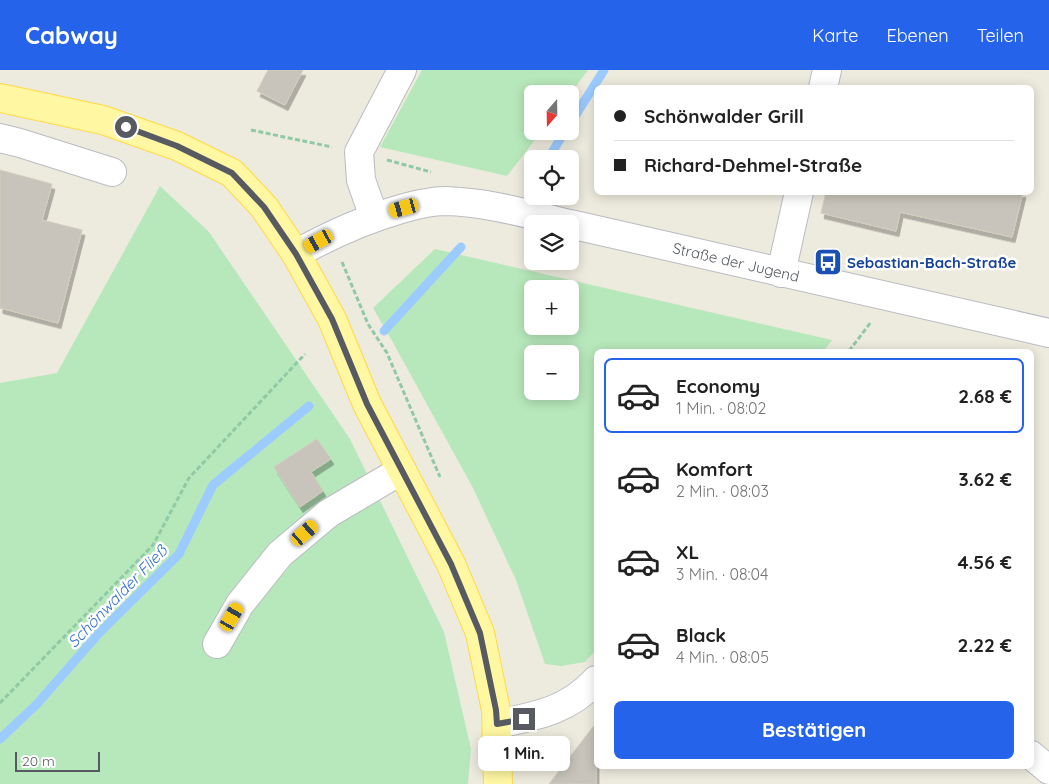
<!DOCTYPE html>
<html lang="de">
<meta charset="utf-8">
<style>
:root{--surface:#fff;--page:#f2f2f2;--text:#222;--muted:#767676;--line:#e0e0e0;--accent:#2563eb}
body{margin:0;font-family:Quicksand,sans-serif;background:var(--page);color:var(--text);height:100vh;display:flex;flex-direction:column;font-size:19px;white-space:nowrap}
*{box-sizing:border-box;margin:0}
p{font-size:16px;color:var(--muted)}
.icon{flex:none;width:28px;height:28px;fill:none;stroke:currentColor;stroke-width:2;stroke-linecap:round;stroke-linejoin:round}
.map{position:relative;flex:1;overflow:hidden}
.details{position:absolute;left:594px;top:279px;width:440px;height:420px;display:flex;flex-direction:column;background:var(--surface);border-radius:8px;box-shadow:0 2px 12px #0003}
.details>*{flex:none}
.guide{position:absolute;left:594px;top:15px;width:440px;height:110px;border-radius:8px;box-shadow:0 2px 12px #0003;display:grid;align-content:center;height:110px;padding:0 20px;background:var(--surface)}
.needle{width:32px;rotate:200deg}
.controls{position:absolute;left:524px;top:15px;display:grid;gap:10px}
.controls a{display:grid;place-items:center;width:55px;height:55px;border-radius:8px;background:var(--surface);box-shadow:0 2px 12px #0003;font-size:25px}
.scale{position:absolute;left:15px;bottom:12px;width:85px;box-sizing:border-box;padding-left:5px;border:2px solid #575b61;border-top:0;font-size:14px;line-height:18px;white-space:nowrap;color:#575b61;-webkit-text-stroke:4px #fff;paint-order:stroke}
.end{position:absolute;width:22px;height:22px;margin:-11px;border:6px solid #575b61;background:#fff;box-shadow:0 0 0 2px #fff}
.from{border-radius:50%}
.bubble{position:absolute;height:35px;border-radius:8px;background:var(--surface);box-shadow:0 2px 12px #0003;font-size:16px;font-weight:700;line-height:35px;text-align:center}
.car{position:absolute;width:15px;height:30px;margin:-15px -8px;border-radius:6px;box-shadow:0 0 4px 1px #0007;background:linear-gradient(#f5c518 24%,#345 0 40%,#f5c518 0 76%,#345 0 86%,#f5c518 0)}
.guide b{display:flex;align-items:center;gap:18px;height:48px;font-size:19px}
.guide b+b{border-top:1px solid var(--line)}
.guide i{width:12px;height:12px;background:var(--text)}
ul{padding:9px 0 0;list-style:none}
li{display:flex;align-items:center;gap:15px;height:75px;margin:0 10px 8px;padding:0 10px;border:2px solid transparent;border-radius:8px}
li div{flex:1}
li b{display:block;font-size:19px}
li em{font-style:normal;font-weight:700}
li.current{border-color:var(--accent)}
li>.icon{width:45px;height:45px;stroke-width:1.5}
.cta{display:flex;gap:10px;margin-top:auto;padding:10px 20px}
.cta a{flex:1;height:58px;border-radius:8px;background:var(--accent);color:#fff;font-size:20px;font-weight:700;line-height:58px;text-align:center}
header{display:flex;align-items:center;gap:30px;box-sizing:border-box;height:70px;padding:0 25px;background:var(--accent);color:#fff}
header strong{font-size:24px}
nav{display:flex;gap:28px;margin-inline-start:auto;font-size:18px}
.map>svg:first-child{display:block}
.green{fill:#b7e8bb;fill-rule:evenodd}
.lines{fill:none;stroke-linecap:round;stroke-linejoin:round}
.stream{stroke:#9cccff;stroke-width:9}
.building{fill:#c8c4bb;stroke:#d2cdbc;filter:url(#shadow)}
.minor-casing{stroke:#b9bcc2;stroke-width:30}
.major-casing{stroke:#ffd945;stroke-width:30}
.path{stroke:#90c9a4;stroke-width:3;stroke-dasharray:5 2.5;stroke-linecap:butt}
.minor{stroke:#fff;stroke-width:28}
.major{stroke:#fff7a1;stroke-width:28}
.route{stroke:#575b61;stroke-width:6}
.labels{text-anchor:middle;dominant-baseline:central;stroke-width:5;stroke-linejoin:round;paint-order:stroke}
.street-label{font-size:15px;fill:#575b61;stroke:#fff}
.transit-label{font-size:15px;font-weight:bold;fill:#164399;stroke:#fff;text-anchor:start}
.water-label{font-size:16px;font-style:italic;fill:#3372ce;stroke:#fff}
</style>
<header>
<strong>Cabway</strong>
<nav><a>Karte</a><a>Ebenen</a><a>Teilen</a></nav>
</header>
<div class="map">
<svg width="1049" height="714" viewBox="0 0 1049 714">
<defs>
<filter id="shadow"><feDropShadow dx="3" dy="5.5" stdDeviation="0" flood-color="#0004"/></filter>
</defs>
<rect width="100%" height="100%" fill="#edebde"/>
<path class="green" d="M422 0H588L570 24H532V61H542L507 106 380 77Z
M160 116 209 162 350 369 444 562 471 679 468 714H0V313L57 303Z
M435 179 832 270 824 281H596V580L585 592 561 596 545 594 516 510 473 418 391 269 373 238ZM532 219H570V256H532ZM532 284H570V321H532Z"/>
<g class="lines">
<path class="stream" d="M570 54 604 0
M548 89 565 61
M532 115V114
M384 261 461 177
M0 669 37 634 100 562 179 484 213 415 309 336"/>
</g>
<path class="building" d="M268 0H303L285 35 257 21Z
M0 100 52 114 42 150 82 160 58 253 0 238Z
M826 122H1023L1012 167 900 142 896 161 821 143Z
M317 369 331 389 311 402 323 421 300 437 274 397Z
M596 653V714H549Z"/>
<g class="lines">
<g class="minor-casing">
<path id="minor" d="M823 18 827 0
M0 68 20 73 112 102
M374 147 361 110 359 82 402 0
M570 154 1049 263
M296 184C330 165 363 150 401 139 415 135 430 131 445 131 487 132 528 144 569 154
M781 203 799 122
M217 574 240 534 280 484 329 443 402 400
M497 654C536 646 568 641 596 610
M1031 685 1049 700"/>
</g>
<g class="major-casing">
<path id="major" d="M0 28 103 50 177 76 232 103 264 137 296 184 332 249 367 334 451 494 480 563 496 640 498 714"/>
</g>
<path class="path" d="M251 60 332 77
M387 90 431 102
M342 192 368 254 387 283 440 407
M849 281 871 252
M0 633 153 475 189 408 305 284
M527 698 547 671"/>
<use href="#minor" class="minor"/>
<use href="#major" class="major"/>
</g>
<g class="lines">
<path class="route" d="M126 57 177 76 232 103 264 137 296 184 332 249 367 334 451 494 480 563 496 640 497 654 524 649"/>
</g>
<defs>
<g id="bus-square" transform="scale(1.4375)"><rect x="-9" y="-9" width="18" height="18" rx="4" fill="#1a4fb4" stroke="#fff"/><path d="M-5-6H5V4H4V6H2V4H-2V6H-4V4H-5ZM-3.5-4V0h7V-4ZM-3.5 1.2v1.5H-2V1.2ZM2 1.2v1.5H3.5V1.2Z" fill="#fff"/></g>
</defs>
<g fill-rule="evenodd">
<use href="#bus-square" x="828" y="192"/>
</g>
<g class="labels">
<g class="street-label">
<text transform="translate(736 192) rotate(13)">Straße der Jugend</text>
</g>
<g class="transit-label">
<text x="847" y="192">Sebastian-Bach-Straße</text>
</g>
<g class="water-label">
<text transform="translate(117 526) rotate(-46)">Schönwalder Fließ</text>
</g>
</g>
</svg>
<div class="controls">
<a><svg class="needle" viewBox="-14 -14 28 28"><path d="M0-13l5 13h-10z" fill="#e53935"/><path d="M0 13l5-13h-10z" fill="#767676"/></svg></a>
<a><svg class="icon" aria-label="locate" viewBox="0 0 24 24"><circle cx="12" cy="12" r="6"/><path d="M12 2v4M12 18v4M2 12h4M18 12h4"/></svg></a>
<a><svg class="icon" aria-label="layers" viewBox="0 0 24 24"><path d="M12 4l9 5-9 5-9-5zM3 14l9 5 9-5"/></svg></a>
<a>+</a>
<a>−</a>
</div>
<div class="scale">20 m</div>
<i class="end from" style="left:126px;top:57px"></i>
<i class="end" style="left:524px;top:649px"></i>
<div class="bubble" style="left:478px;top:666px;width:92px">1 Min.</div>
<i class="car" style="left:404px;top:138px;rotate:255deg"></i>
<i class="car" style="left:319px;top:171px;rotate:241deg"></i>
<i class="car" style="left:305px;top:463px;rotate:49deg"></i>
<i class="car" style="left:232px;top:547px;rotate:30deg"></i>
<div class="guide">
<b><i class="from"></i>Schönwalder Grill</b>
<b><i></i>Richard-Dehmel-Straße</b>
</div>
<section class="details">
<ul>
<li class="current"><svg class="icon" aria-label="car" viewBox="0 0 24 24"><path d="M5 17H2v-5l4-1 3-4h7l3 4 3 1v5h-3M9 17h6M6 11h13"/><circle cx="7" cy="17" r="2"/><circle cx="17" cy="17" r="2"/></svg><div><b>Economy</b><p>1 Min. · 08:02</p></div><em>2.68 €</em></li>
<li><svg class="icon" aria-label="car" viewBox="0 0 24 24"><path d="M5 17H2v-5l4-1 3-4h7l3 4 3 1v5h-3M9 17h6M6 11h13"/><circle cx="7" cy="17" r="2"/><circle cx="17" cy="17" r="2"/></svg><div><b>Komfort</b><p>2 Min. · 08:03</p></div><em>3.62 €</em></li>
<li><svg class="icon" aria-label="car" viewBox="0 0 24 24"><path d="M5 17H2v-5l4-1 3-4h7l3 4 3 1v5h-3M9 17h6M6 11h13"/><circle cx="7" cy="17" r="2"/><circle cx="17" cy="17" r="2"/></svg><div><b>XL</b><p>3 Min. · 08:04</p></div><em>4.56 €</em></li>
<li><svg class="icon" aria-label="car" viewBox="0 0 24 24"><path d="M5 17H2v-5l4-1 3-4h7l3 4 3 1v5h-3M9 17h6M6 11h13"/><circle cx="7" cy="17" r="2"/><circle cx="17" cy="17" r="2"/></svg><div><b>Black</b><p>4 Min. · 08:05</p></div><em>2.22 €</em></li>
</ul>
<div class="cta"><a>Bestätigen</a></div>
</section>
</div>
